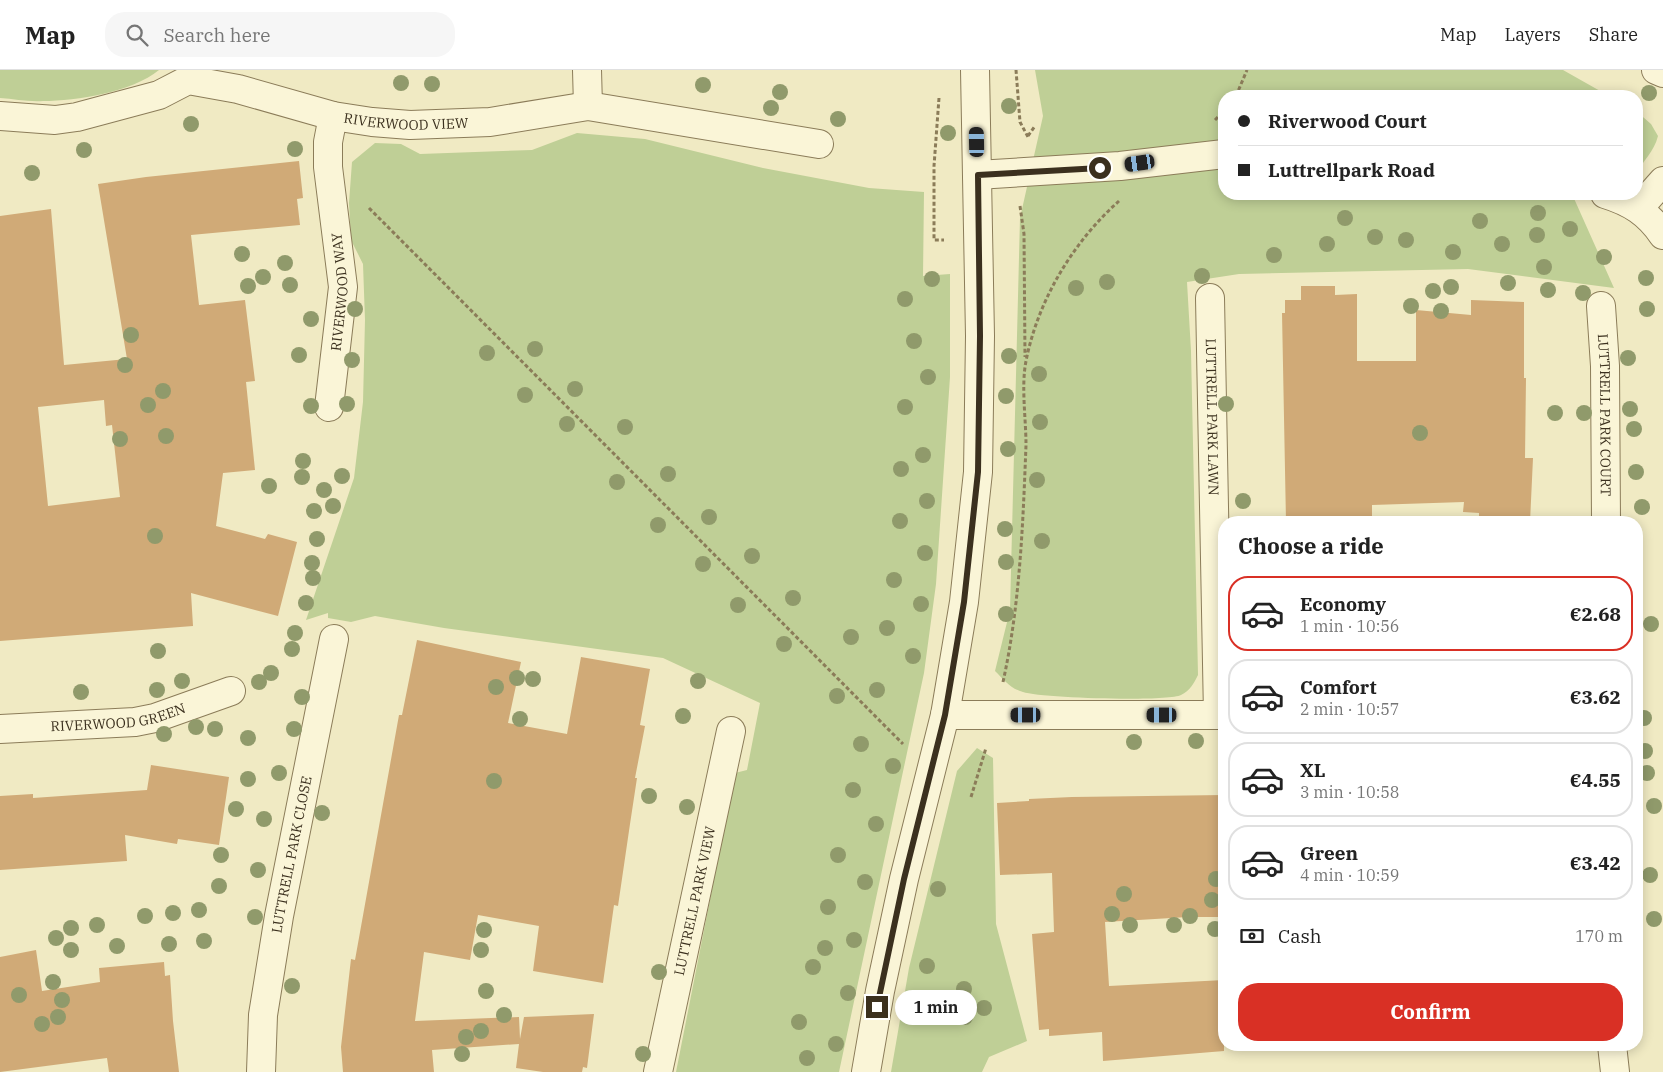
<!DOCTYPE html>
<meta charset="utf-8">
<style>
:root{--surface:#fff;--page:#f6f6f6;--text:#222;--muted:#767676;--line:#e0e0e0;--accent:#d93025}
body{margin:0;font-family:"IBM Plex Serif",serif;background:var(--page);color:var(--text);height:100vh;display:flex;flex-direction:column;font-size:19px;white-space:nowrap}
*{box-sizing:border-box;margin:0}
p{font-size:16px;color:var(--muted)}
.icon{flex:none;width:28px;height:28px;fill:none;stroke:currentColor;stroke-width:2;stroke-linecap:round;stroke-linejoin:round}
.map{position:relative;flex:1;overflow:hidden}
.panel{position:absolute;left:1218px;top:446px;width:425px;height:535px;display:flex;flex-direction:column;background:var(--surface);border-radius:20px;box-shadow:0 2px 12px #0003}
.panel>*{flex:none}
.banner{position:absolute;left:1218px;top:20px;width:425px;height:110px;border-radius:20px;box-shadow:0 2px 12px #0003;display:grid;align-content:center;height:110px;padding:0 20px;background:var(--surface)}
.end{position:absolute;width:22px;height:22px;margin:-11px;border:6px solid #3b301e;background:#fff;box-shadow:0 0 0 2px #fff}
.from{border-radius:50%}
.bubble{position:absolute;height:35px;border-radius:18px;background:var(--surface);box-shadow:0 2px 12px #0003;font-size:16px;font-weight:800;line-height:35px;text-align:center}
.car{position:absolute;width:15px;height:30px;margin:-15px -8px;border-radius:6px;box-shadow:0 0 4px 1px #0007;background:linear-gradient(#222 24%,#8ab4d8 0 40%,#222 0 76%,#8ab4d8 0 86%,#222 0)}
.banner b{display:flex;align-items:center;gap:18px;height:48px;font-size:19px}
.banner b+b{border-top:1px solid var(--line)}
.banner i{width:12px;height:12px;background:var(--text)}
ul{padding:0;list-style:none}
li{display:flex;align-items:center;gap:15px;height:75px;margin:0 10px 8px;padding:0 10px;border:2px solid var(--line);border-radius:20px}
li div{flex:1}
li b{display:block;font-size:19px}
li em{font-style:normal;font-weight:800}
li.selected{border-color:var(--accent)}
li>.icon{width:45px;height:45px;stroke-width:1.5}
h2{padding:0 20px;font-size:22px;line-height:60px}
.pay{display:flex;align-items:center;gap:12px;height:55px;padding:0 20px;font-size:19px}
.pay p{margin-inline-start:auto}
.button{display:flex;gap:10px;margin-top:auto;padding:10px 20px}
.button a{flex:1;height:58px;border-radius:20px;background:var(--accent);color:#fff;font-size:20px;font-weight:800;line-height:58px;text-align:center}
header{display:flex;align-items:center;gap:30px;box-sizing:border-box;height:70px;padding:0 25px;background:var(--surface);border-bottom:1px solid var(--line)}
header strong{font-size:24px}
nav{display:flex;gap:28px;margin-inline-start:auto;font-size:18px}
.search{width:350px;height:45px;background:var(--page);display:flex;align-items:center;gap:12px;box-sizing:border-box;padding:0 18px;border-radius:20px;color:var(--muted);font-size:19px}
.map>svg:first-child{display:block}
.green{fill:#bfcf96}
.building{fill:#d0aa77;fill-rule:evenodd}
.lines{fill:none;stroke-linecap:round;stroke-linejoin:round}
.minor-casing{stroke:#8b7c59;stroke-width:30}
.path{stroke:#8b7c59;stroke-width:3;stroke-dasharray:4 2.5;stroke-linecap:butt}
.minor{stroke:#faf5d7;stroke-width:28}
.tree{fill:#909a6b}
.route{stroke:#3b301e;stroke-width:6}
.labels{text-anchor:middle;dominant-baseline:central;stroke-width:4;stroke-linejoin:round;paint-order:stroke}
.street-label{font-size:14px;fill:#3b301e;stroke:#f7f2d3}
</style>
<header>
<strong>Map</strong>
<div class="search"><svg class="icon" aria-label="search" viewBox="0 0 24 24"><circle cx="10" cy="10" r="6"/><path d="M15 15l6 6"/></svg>Search here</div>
<nav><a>Map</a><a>Layers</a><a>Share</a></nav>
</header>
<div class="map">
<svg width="1663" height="1002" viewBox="0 0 1663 1002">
<rect width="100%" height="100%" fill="#f0eac3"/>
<path class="green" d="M0 0H159C132 22 77 31 43 31 29 32 14 29 0 28Z
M1035 0H1563L1609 26H1224V124H1572L1614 218 1468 199 1239 204 1187 212 1191 281 1198 605C1194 613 1190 621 1181 625 1167 632 1040 628 1023 622 1011 619 1004 610 995 601L1010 540 1020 148 1043 46Z
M1636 41 1651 54 1658 66C1654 82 1643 90 1636 105Z
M577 63 645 69 763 98 869 118 924 122 923 206 950 204V307L936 514 924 603 839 1002H676L735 703 747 700 760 633 663 588 444 558 375 546 351 552 328 548V543L306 550 354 408 363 332 365 250 363 194 351 170 349 133 352 92 375 73 401 74 420 84 532 80Z
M977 678 993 688 996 854 1027 971 989 987 982 1002H891L909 898 957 701Z"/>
<path class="building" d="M299 91 303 128 297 129 300 155 191 165 199 235 245 230 255 311 246 312 255 400 223 403 216 456 265 469 268 464 297 472 278 546 191 523 193 556 0 571V146L51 139 64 295 127 289 98 114 146 107ZM104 330 106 356 112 355 120 427 48 436 38 337Z
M1301 216H1335V225L1357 224V291H1416V240L1471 245V230L1524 232V308H1526L1525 388H1533L1530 452H1479V443L1463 442 1464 432 1372 435V452H1286L1282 243H1285V230H1301Z
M417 570 521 592 508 653 567 664 581 587 650 599 640 655 645 656 635 708H637L630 754 618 836 614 835 603 913 533 901 539 856 478 845 470 890 424 882 415 951 519 947 520 969 524 947 594 944 587 998 583 997 582 1002H543L516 998 519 974 432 980 434 1002H343L341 977 351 889 355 890 399 645H402Z
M151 695 229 707 219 775 178 769 177 774 125 765 127 791 0 800V726L33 724V728L147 720Z
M1224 725V847H1188L1105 852 1109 916 1224 910V981L1103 991 1102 962 1049 966V959L1039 960 1032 864 1054 862 1052 803 1000 805 997 733 1029 731V729L1072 727Z
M36 880 42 921 100 912 99 898 164 892 165 906 170 905 173 951 179 1002H109L107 988 0 1002V887Z"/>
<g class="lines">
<g class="minor-casing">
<g id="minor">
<path d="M587 0 588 36"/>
<path d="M1656 0 1663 3"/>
<path id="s1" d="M0 46 55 50 77 47 159 25 188 10 238 19 333 46 372 52 410 55 490 52 588 36 819 74"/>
<path d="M977 105 1120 96 1224 84"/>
<path d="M1605 124C1631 132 1648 143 1663 165"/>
<path d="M1639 138 1663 111"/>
<path id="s2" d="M1210 228 1218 645"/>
<path id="s3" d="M1601 236 1605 296 1606 452"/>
<path id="s4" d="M329 337 343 217 328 97V72L333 46"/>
<path d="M945 645H1224"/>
<path id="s5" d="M0 659 135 652 155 648 231 621"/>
<path d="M1612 975 1615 1002"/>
<path id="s6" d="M261 1002 263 945 279 846 334 569"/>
<path id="s7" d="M658 1002 731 661"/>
<path d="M866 1002 880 921 904 809 945 645 964 532 978 402 980 266 975 0"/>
</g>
</g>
<path class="path" d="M1016 0 1020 52 1028 67
M1236 26 1247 0
M939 28 934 96V170H944
M1215 50 1224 41
M1028 66 1035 56
M1020 136 1024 164 1025 287
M369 138 903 674
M1003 612C1020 535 1023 453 1026 375 1026 349 1021 316 1026 291 1038 230 1073 172 1119 131
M971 727 986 678"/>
<use href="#minor" class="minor"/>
</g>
<g class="tree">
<circle cx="401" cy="13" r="8"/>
<circle cx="432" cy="14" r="8"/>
<circle cx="703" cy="15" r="8"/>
<circle cx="780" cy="22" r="8"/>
<circle cx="1649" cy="23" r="8"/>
<circle cx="1009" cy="36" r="8"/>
<circle cx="771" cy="38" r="8"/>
<circle cx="838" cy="49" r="8"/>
<circle cx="191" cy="54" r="8"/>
<circle cx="948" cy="63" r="8"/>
<circle cx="295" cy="79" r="8"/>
<circle cx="84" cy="80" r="8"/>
<circle cx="32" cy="103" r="8"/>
<circle cx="1538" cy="143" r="8"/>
<circle cx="1345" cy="148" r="8"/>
<circle cx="1480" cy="151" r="8"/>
<circle cx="1570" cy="159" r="8"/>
<circle cx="1537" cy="165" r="8"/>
<circle cx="1375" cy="167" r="8"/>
<circle cx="1406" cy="170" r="8"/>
<circle cx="1327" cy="174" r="8"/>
<circle cx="1502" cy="174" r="8"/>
<circle cx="1453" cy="182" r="8"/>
<circle cx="242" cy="184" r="8"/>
<circle cx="1274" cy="185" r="8"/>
<circle cx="1604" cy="187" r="8"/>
<circle cx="285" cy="193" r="8"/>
<circle cx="1544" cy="197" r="8"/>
<circle cx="1202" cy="206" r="8"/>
<circle cx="263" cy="207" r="8"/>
<circle cx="1646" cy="208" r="8"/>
<circle cx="932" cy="209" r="8"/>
<circle cx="1107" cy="212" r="8"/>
<circle cx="1508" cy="213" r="8"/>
<circle cx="290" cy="215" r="8"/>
<circle cx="248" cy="216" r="8"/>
<circle cx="1451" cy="217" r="8"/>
<circle cx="1076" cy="218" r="8"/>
<circle cx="1548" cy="220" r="8"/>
<circle cx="1433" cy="221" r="8"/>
<circle cx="1583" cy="223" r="8"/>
<circle cx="905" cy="229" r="8"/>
<circle cx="1411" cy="236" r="8"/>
<circle cx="355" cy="239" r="8"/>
<circle cx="1647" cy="239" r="8"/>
<circle cx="1441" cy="241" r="8"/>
<circle cx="311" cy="249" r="8"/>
<circle cx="131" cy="265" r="8"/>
<circle cx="914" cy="271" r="8"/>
<circle cx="535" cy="279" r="8"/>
<circle cx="487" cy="283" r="8"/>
<circle cx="299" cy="285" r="8"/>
<circle cx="1009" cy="286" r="8"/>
<circle cx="1628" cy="288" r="8"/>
<circle cx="352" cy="290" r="8"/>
<circle cx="125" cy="295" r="8"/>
<circle cx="1039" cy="304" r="8"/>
<circle cx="928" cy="307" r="8"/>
<circle cx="575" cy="319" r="8"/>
<circle cx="163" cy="321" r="8"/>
<circle cx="525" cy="325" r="8"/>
<circle cx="1006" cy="326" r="8"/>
<circle cx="347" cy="334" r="8"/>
<circle cx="1226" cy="334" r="8"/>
<circle cx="148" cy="335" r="8"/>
<circle cx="311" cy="336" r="8"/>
<circle cx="905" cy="337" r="8"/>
<circle cx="1630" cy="339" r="8"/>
<circle cx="1555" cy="343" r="8"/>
<circle cx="1584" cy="343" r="8"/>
<circle cx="1040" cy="352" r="8"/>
<circle cx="567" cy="354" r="8"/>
<circle cx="625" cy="357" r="8"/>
<circle cx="1634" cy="359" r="8"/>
<circle cx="1420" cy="363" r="8"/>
<circle cx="166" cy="366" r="8"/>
<circle cx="120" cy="369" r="8"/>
<circle cx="1008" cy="379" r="8"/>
<circle cx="923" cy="385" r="8"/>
<circle cx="303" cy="391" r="8"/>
<circle cx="901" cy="399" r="8"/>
<circle cx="1636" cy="402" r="8"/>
<circle cx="668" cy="404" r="8"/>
<circle cx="342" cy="406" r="8"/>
<circle cx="302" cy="407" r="8"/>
<circle cx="1037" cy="410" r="8"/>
<circle cx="617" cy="412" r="8"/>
<circle cx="269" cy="416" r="8"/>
<circle cx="324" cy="420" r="8"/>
<circle cx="927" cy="431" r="8"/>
<circle cx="1243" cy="431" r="8"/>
<circle cx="333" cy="436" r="8"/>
<circle cx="1642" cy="437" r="8"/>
<circle cx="314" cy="441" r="8"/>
<circle cx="709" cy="447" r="8"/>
<circle cx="900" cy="451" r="8"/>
<circle cx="658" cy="455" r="8"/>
<circle cx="1005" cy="459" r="8"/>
<circle cx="155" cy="466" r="8"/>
<circle cx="317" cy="469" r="8"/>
<circle cx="1042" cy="471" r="8"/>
<circle cx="925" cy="483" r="8"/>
<circle cx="752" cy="486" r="8"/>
<circle cx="1006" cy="492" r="8"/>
<circle cx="312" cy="493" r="8"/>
<circle cx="703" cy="494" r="8"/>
<circle cx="313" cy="508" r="8"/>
<circle cx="894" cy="510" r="8"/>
<circle cx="793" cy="528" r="8"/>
<circle cx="306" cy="533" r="8"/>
<circle cx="921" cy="534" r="8"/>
<circle cx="738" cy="535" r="8"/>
<circle cx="1006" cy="544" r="8"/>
<circle cx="1651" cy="554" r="8"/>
<circle cx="887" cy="558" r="8"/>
<circle cx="295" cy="563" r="8"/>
<circle cx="851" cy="567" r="8"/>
<circle cx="784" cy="574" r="8"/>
<circle cx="292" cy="579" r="8"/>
<circle cx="158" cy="581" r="8"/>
<circle cx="913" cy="586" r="8"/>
<circle cx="271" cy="603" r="8"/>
<circle cx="517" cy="608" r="8"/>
<circle cx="533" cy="609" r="8"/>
<circle cx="182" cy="611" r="8"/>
<circle cx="698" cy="611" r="8"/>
<circle cx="259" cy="612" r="8"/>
<circle cx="496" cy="617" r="8"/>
<circle cx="157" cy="620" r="8"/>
<circle cx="877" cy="620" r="8"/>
<circle cx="81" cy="622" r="8"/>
<circle cx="837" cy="626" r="8"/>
<circle cx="302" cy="627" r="8"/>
<circle cx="683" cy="646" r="8"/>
<circle cx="1644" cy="648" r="8"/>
<circle cx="520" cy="649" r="8"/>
<circle cx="196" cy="657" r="8"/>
<circle cx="215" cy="659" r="8"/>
<circle cx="294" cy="659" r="8"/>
<circle cx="164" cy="664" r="8"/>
<circle cx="248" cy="668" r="8"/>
<circle cx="1196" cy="671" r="8"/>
<circle cx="1134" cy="672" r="8"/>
<circle cx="861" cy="674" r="8"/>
<circle cx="1645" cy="681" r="8"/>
<circle cx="893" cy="696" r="8"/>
<circle cx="279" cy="703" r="8"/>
<circle cx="1647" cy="703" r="8"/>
<circle cx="248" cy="709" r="8"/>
<circle cx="494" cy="711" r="8"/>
<circle cx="853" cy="720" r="8"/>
<circle cx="649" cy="726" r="8"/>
<circle cx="1654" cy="736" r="8"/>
<circle cx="687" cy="737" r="8"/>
<circle cx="236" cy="739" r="8"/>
<circle cx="322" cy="743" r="8"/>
<circle cx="264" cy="749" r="8"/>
<circle cx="876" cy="754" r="8"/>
<circle cx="221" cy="785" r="8"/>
<circle cx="838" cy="785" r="8"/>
<circle cx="258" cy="800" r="8"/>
<circle cx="1650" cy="805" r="8"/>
<circle cx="1216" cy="809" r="8"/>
<circle cx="865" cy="812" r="8"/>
<circle cx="219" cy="816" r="8"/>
<circle cx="938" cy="819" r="8"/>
<circle cx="1124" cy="824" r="8"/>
<circle cx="1212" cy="830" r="8"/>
<circle cx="828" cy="837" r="8"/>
<circle cx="199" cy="840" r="8"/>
<circle cx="173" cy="843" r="8"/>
<circle cx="1112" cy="844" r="8"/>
<circle cx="145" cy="846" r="8"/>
<circle cx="1190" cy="846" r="8"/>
<circle cx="255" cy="847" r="8"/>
<circle cx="1654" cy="849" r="8"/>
<circle cx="97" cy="855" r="8"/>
<circle cx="1130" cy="855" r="8"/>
<circle cx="1174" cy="855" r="8"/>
<circle cx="71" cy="858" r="8"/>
<circle cx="1215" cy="859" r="8"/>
<circle cx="484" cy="860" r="8"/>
<circle cx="56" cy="868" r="8"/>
<circle cx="854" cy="870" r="8"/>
<circle cx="204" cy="871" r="8"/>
<circle cx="169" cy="874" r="8"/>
<circle cx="117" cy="876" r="8"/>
<circle cx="825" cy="878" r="8"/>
<circle cx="71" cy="880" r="8"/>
<circle cx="481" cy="880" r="8"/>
<circle cx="927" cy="896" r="8"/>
<circle cx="813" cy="897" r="8"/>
<circle cx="659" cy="902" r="8"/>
<circle cx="53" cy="912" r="8"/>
<circle cx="292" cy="916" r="8"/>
<circle cx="964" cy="919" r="8"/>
<circle cx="486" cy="921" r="8"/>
<circle cx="848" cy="923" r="8"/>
<circle cx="19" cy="925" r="8"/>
<circle cx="62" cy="930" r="8"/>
<circle cx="984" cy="938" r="8"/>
<circle cx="504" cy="945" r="8"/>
<circle cx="58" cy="947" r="8"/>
<circle cx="965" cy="947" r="8"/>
<circle cx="799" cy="952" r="8"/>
<circle cx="42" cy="954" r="8"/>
<circle cx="481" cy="961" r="8"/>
<circle cx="466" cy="967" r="8"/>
<circle cx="836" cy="974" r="8"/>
<circle cx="462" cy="984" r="8"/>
<circle cx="643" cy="984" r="8"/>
<circle cx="807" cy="988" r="8"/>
</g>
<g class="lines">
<path class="route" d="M877 937 904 809 945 645 964 532 978 402 980 266 978 105 1100 98"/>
</g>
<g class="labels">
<g class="street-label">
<text stroke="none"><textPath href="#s1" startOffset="418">RIVERWOOD VIEW</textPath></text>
<text stroke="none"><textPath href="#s4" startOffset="116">RIVERWOOD WAY</textPath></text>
<text stroke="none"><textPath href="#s3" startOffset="109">LUTTRELL PARK COURT</textPath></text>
<text stroke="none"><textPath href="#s2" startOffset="119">LUTTRELL PARK LAWN</textPath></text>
<text stroke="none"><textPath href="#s5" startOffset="119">RIVERWOOD GREEN</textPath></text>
<text stroke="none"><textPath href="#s6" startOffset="220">LUTTRELL PARK CLOSE</textPath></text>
<text stroke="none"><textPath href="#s7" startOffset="175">LUTTRELL PARK VIEW</textPath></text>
</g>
</g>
</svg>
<i class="end from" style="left:1100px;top:98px"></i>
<i class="end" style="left:877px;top:937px"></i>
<div class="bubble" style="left:895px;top:920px;width:82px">1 min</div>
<i class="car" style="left:977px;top:72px;rotate:359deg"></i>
<i class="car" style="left:1140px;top:93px;rotate:262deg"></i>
<i class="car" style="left:1026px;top:645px;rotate:270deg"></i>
<i class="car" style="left:1162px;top:645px;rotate:270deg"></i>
<div class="banner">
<b><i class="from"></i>Riverwood Court</b>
<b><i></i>Luttrellpark Road</b>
</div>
<section class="panel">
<h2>Choose a ride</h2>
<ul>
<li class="selected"><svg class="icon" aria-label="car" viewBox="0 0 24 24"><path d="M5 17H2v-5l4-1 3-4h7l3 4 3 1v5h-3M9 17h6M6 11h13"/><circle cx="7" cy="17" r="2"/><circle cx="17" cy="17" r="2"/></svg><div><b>Economy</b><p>1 min · 10:56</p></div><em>€2.68</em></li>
<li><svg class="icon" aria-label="car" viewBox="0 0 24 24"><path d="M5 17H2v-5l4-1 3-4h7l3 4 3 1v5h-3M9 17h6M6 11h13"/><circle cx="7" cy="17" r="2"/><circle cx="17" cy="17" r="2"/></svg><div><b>Comfort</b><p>2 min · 10:57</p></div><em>€3.62</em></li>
<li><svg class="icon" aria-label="car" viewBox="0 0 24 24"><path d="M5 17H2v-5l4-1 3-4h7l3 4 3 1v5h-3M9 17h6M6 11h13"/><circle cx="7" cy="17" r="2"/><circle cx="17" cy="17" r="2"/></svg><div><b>XL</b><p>3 min · 10:58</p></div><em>€4.55</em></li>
<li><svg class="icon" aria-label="car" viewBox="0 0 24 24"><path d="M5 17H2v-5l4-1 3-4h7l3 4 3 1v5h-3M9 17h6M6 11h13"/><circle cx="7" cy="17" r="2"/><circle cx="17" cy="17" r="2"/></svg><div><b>Green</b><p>4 min · 10:59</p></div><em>€3.42</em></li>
</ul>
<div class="pay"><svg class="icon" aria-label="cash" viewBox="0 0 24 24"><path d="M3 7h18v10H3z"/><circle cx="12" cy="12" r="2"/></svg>Cash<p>170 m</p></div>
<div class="button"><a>Confirm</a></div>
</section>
</div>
